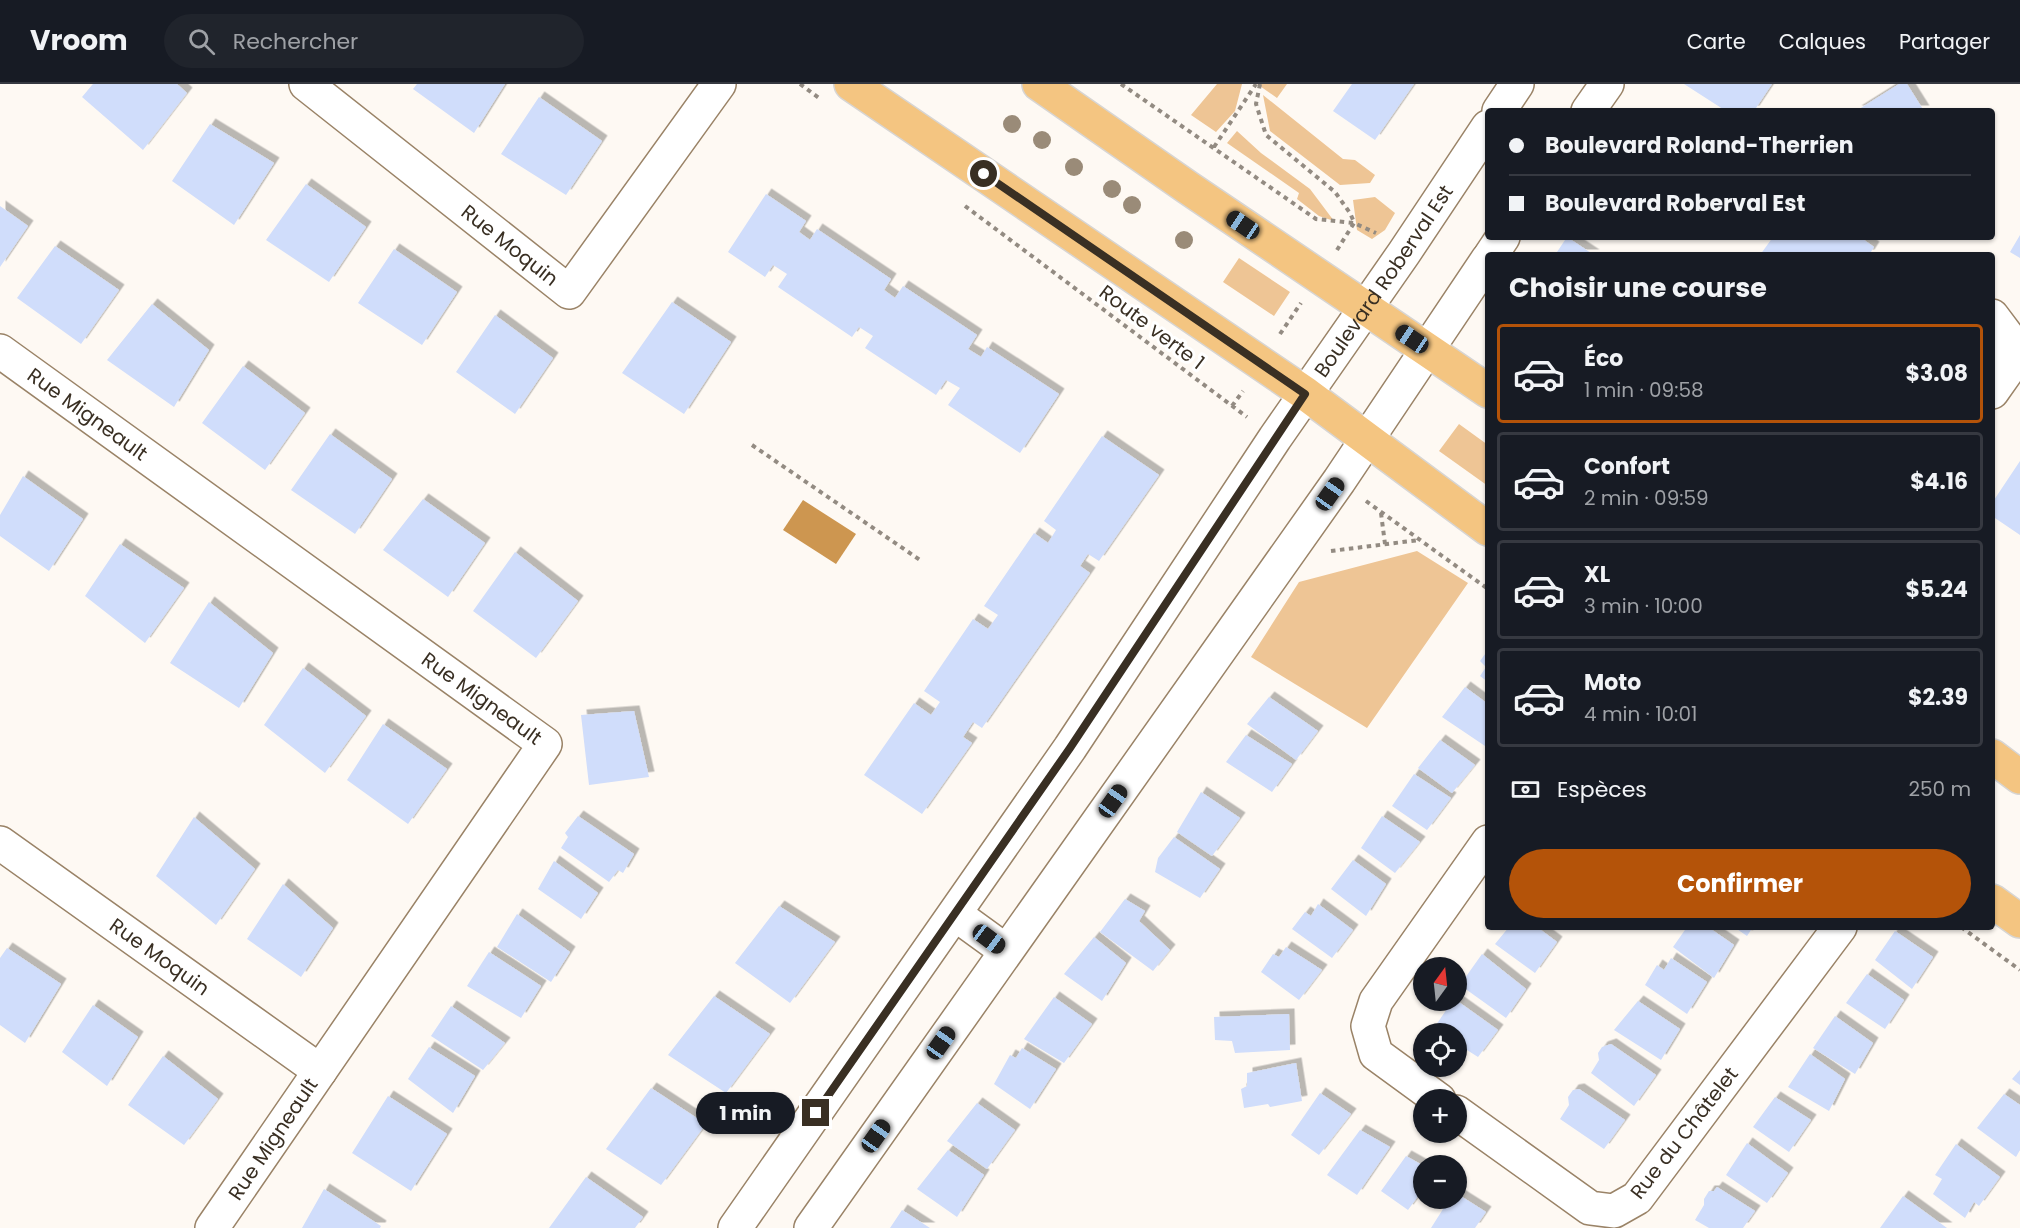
<!DOCTYPE html>
<html lang="fr">
<meta charset="utf-8">
<style>
:root{--surface:#171b24;--page:#20242c;--text:#f1f3f6;--muted:#9ea1a6;--line:#363941;--accent:#b45309}
body{margin:0;font-family:Poppins,sans-serif;background:var(--page);color:var(--text);height:100vh;display:flex;flex-direction:column;font-size:22px;white-space:nowrap}
*{box-sizing:border-box;margin:0}
p{font-size:20px;color:var(--muted)}
.icon{flex:none;width:33px;height:33px;fill:none;stroke:currentColor;stroke-width:2;stroke-linecap:round;stroke-linejoin:round}
.map{position:relative;flex:1;overflow:hidden}
.sheet{position:absolute;left:1485px;top:168px;width:510px;height:678px;display:flex;flex-direction:column;background:var(--surface);border-radius:6px;box-shadow:0 2px 4px #0004}
.sheet>*{flex:none}
.banner{position:absolute;left:1485px;top:24px;width:510px;height:132px;border-radius:6px;box-shadow:0 2px 4px #0004;display:grid;align-content:center;height:132px;padding:0 24px;background:var(--surface)}
.needle{width:39px;rotate:15deg}
.fabs{position:absolute;left:1413px;top:873px;display:grid;gap:12px}
.fabs a{display:grid;place-items:center;width:54px;height:54px;border-radius:50%;background:var(--surface);box-shadow:0 2px 4px #0004;font-size:30px}
.end{position:absolute;width:27px;height:27px;margin:-14px;border:8px solid #392f23;background:#fff;box-shadow:0 0 0 3px #fff}
.from{border-radius:50%}
.bubble{position:absolute;height:42px;border-radius:21px;background:var(--surface);box-shadow:0 2px 4px #0004;font-size:20px;font-weight:700;line-height:42px;text-align:center}
.car{position:absolute;width:18px;height:36px;margin:-18px -9px;border-radius:8px;box-shadow:0 0 4px 2px #0007;background:linear-gradient(#222 24%,#8ab4d8 0 40%,#222 0 76%,#8ab4d8 0 86%,#222 0)}
.banner b{display:flex;align-items:center;gap:21px;height:57px;font-size:22px}
.banner b+b{border-top:2px solid var(--line)}
.banner i{width:15px;height:15px;background:var(--text)}
ul{padding:0;list-style:none}
li{display:flex;align-items:center;gap:18px;height:99px;margin:0 12px 9px;padding:0 12px;border:3px solid var(--line);border-radius:6px}
li div{flex:1}
li b{display:block;font-size:22px}
li em{font-style:normal;font-weight:700}
li.active{border-color:var(--accent)}
li>.icon{width:54px;height:54px;stroke-width:1.5}
h2{padding:0 24px;font-size:27px;line-height:72px}
.pay{display:flex;align-items:center;gap:15px;height:66px;padding:0 24px;font-size:22px}
.pay p{margin-inline-start:auto}
.button{display:flex;gap:12px;margin-top:auto;padding:12px 24px}
.button a{flex:1;height:69px;border-radius:36px;background:var(--accent);color:#fff;font-size:24px;font-weight:700;line-height:69px;text-align:center}
header{display:flex;align-items:center;gap:36px;box-sizing:border-box;height:84px;padding:0 30px;background:var(--surface);border-bottom:2px solid var(--line)}
header strong{font-size:28px}
nav{display:flex;gap:33px;margin-inline-start:auto;font-size:21px}
.search{width:420px;height:54px;background:var(--page);display:flex;align-items:center;gap:15px;box-sizing:border-box;padding:0 21px;border-radius:33px;color:var(--muted);font-size:22px}
.map>svg:first-child{display:block}
.green{fill:#eec595}
.water{fill:#cd9650}
.building{fill:#d0ddfb;filter:url(#shadow)}
.lines{fill:none;stroke-linecap:round;stroke-linejoin:round}
.minor-casing{stroke:#9a8367;stroke-width:36}
.major-casing{stroke:#d7d5d3;stroke-width:36}
.path{stroke:#938b82;stroke-width:4;stroke-dasharray:4.5 4.5;stroke-linecap:butt}
.minor{stroke:#fff;stroke-width:33}
.major{stroke:#f4c581;stroke-width:33}
.tree{fill:#9a8b78}
.route{stroke:#392f23;stroke-width:8}
.labels{text-anchor:middle;dominant-baseline:central;stroke-width:6;stroke-linejoin:round;paint-order:stroke}
.street-label{font-size:20px;fill:#392f23;stroke:#fff}
</style>
<header>
<strong>Vroom</strong>
<div class="search"><svg class="icon" aria-label="search" viewBox="0 0 24 24"><circle cx="10" cy="10" r="6"/><path d="M15 15l6 6"/></svg>Rechercher</div>
<nav><a>Carte</a><a>Calques</a><a>Partager</a></nav>
</header>
<div class="map">
<svg width="2020" height="1144" viewBox="0 0 2020 1144">
<defs>
<filter id="shadow"><feDropShadow dx="5.5" dy="-5.5" stdDeviation="0" flood-color="#0004"/></filter>
</defs>
<rect width="100%" height="100%" fill="#fef9f3"/>
<path class="green" d="M1217 0H1242L1235 27 1216 48 1191 31Z
M1257 0H1287L1277 14Z
M1263 11 1343 75 1355 76 1375 91 1370 99 1340 101 1270 47Z
M1237 47 1261 69 1310 105 1334 137 1319 132 1297 115 1299 109 1227 59Z
M1375 113 1395 129 1385 146 1372 155 1357 146 1353 116Z
M1239 174 1290 208 1274 232 1223 198Z
M1459 340 1488 361V402L1439 367Z
M1417 467 1468 499 1367 644 1251 573 1299 498Z"/>
<path class="water" d="M803 416 856 450 836 480 783 446Z"/>
<path class="building" d="M93 0H177L187 9 143 66 82 13Z
M417 0H505L474 49 413 5Z
M1352 0H1414L1375 56 1333 27Z
M1684 0H1772L1754 27H1726Z
M1899 0H1907L1924 27H1856Z
M539 13 602 57 566 111 501 70Z
M210 40 274 79 234 141 172 97Z
M306 100 366 143 329 198 266 156Z
M766 110 806 137 799 148 810 156 817 145 891 195 884 206 895 214 903 202 977 251 968 265 981 273 987 263 1059 310 1020 369 948 321 960 304 946 296 936 311 865 264 873 252 859 243 852 253 778 203 787 190 773 181 765 193 728 168Z
M0 122 28 142 0 183Z
M2020 151V174L2010 168Z
M1567 153 1594 171H1555Z
M1773 153H1860L1874 163 1869 171H1760Z
M55 162 119 206 81 260 17 214Z
M394 165 457 208 422 261 358 219Z
M672 218 731 258 684 330 622 289Z
M152 220 209 266 174 323 107 276Z
M495 231 553 274 515 330 456 288Z
M243 282 305 329 265 386 202 339Z
M330 350 392 395 355 450 291 406Z
M1102 352 1159 391 1099 477 1088 470 1080 482 1090 489 982 644 973 638 963 653 972 659 922 730 864 691 914 619 931 631 940 618 924 607 973 535 988 545 998 531 984 522 1034 449 1048 459 1056 446 1044 437Z
M2020 377V451L1992 432V419Z
M23 392 83 435 49 487 0 452V431Z
M423 415 485 459 448 513 383 466Z
M120 460 184 504 145 559 85 512Z
M515 468 578 517 536 574 473 527Z
M209 518 273 569 239 624 170 579Z
M1488 566V598L1480 592 1486 583 1480 577Z
M303 584 366 632 325 689 264 641Z
M1465 603 1488 620V664L1442 633Z
M1269 613 1318 647 1296 676 1247 640Z
M634 627 649 693 589 701 581 631Z
M383 640 447 685 408 740 347 696Z
M1246 651 1292 680 1272 708 1226 678Z
M1440 656 1475 681 1452 709 1418 684Z
M1414 690 1451 714 1427 746 1392 722Z
M1201 708 1240 734 1212 772 1177 748Z
M578 732 634 770 623 789 618 786 609 798 561 764 568 753 565 749Z
M1382 732 1420 758 1395 789 1361 764Z
M194 733 255 785 216 841 156 792Z
M1174 753 1220 785 1200 814 1155 788 1158 774Z
M1353 776 1386 800 1366 832 1331 805Z
M554 777 598 809 581 835 538 805Z
M283 800 333 844 301 893 247 855Z
M1125 815 1145 827 1139 837 1170 866 1153 887 1100 848Z
M1318 820 1353 846 1332 874 1292 845 1305 828 1311 832Z
M779 822 835 858 790 919 735 879Z
M517 830 570 868 551 898 497 863Z
M1509 843H1537L1557 858 1535 889 1495 860Z
M1687 843H1708L1734 861 1714 894 1673 863Z
M1734 843H1753L1747 852Z
M1895 847 1933 873 1912 905 1875 876Z
M1094 853 1126 879 1102 917 1064 890Z
M1286 863 1322 886 1299 916 1261 888 1273 870 1279 873Z
M7 864 61 900 25 959 0 941V874Z
M489 868 541 902 521 934 467 902Z
M1482 870 1526 905 1506 934 1460 901Z
M1671 874 1707 898 1687 930 1645 901 1657 881 1664 886Z
M1867 890 1904 916 1885 945 1846 919Z
M714 912 770 950 726 1009 668 971Z
M1054 913 1092 940 1064 979 1024 955Z
M1453 916H1456L1498 946 1478 973 1456 959V950H1442L1434 944Z
M1638 917 1680 945 1661 976 1614 946Z
M93 921 138 953 107 1002 62 968Z
M451 922 505 959 483 986 431 952Z
M1289 930 1290 966 1235 969 1232 957 1215 956 1214 933Z
M1835 932 1873 959 1855 990 1813 964Z
M1611 960 1656 991 1634 1022 1591 989 1599 976 1598 969 1602 963Z
M429 963 475 992 453 1029 408 995Z
M1022 964 1056 985 1030 1025 994 1000 1010 971 1016 974Z
M1810 970 1845 995 1829 1027 1788 1003Z
M163 972 218 1015 184 1061 128 1021Z
M1296 979 1302 1017 1270 1023 1268 1020 1244 1024 1241 1005 1247 1002V989Z
M2020 986V1001L2012 995Z
M651 1004 706 1040 661 1101 606 1065Z
M1579 1005 1625 1036 1604 1065 1560 1035 1569 1021 1568 1013 1573 1006Z
M1320 1009 1351 1030 1319 1071 1291 1051Z
M2004 1010 2020 1021V1066L2016 1073 1977 1044Z
M388 1012 447 1050 411 1107 352 1069Z
M1775 1013 1811 1036 1789 1068 1753 1043Z
M977 1019 1015 1046 987 1085 947 1057Z
M1360 1046 1390 1063 1357 1111 1327 1091Z
M1747 1059 1788 1089 1767 1119 1726 1091Z
M1956 1060 2000 1093 1979 1122 1974 1118 1965 1134 1933 1110 1942 1095 1935 1091Z
M948 1066 984 1091 957 1133 917 1105Z
M1406 1072 1424 1082V1104L1408 1126 1381 1107Z
M586 1093 643 1133 635 1144H549Z
M1717 1103 1755 1127 1743 1144H1709L1695 1136 1704 1121V1115L1709 1107H1714Z
M324 1105 381 1142 380 1144H302Z
M1456 1109 1486 1128 1475 1144H1431L1450 1114H1456Z
M1903 1112 1947 1144H1880Z
M902 1126 930 1144H890Z"/>
<g class="lines">
<g class="minor-casing">
<g id="minor">
<path id="s1" d="M306 0 569 208 719 0"/>
<path d="M1499 27 1517 0"/>
<path d="M1588 27 1607 0"/>
<path d="M1491 171 1503 153"/>
<path d="M1992 232 2010 256 2009 284 1992 308"/>
<path id="s2" d="M0 267 545 660 212 1144"/>
<path id="s3" d="M0 759 320 987"/>
<path d="M955 830 1006 867"/>
<path d="M1439 1016 1376 970 1368 942 1376 917 1488 758"/>
<path d="M1456 1028 1590 1124 1614 1127 1637 1114 1840 843"/>
<path id="s4" d="M735 1144 1070 664 1275 354 1404 169 1488 43"/>
<path d="M811 1144 1339 397 1488 175"/>
</g>
</g>
<g class="major-casing">
<path id="major" d="M851 0 1306 310 1488 445
M1039 0 1187 103 1488 307
M1992 672 2020 693
M1992 817 2020 837"/>
</g>
<path class="path" d="M800 0 819 14
M1121 0 1316 135 1354 139 1376 149
M1260 0 1256 20 1266 51 1335 108 1350 129 1354 138
M1214 63 1256 0
M965 122 1247 333
M1337 166 1354 139
M1280 250 1301 219
M1232 322 1243 307
M752 361 920 476
M1366 417 1488 505
M1381 429 1385 460
M1331 467 1419 456
M1961 843 2020 886"/>
<use href="#minor" class="minor"/>
<use href="#major" class="major"/>
</g>
<g class="tree">
<circle cx="1012" cy="40" r="9"/>
<circle cx="1042" cy="56" r="9"/>
<circle cx="1074" cy="83" r="9"/>
<circle cx="1112" cy="105" r="9"/>
<circle cx="1132" cy="121" r="9"/>
<circle cx="1184" cy="156" r="9"/>
</g>
<g class="lines">
<path class="route" d="M816 1029 1070 664 1305 310 984 90"/>
</g>
<g class="labels">
<g class="street-label">
<text stroke="none"><textPath href="#s1" startOffset="260">Rue Moquin</textPath></text>
<text stroke="none"><textPath href="#s4" startOffset="1148">Boulevard Roberval Est</textPath></text>
<text transform="translate(1152 243) rotate(37)">Route verte 1</text>
<text stroke="none"><textPath href="#s2" startOffset="108">Rue Migneault</textPath></text>
<text stroke="none"><textPath href="#s2" startOffset="594">Rue Migneault</textPath></text>
<text stroke="none"><textPath href="#s3" startOffset="196">Rue Moquin</textPath></text>
<text transform="translate(1684 1049) rotate(-52)">Rue du Châtelet</text>
<text transform="translate(273 1055) rotate(-56)">Rue Migneault</text>
</g>
</g>
</svg>
<div class="fabs">
<a><svg class="needle" viewBox="-14 -14 28 28"><path d="M0-13l5 13h-10z" fill="#e53935"/><path d="M0 13l5-13h-10z" fill="#9ea1a6"/></svg></a>
<a><svg class="icon" aria-label="locate" viewBox="0 0 24 24"><circle cx="12" cy="12" r="6"/><path d="M12 2v4M12 18v4M2 12h4M18 12h4"/></svg></a>
<a>+</a>
<a>−</a>
</div>
<i class="end from" style="left:984px;top:90px"></i>
<i class="end" style="left:816px;top:1029px"></i>
<div class="bubble" style="left:696px;top:1008px;width:99px">1 min</div>
<i class="car" style="left:1243px;top:141px;rotate:304deg"></i>
<i class="car" style="left:1412px;top:255px;rotate:304deg"></i>
<i class="car" style="left:1330px;top:410px;rotate:35deg"></i>
<i class="car" style="left:1113px;top:717px;rotate:35deg"></i>
<i class="car" style="left:989px;top:855px;rotate:127deg"></i>
<i class="car" style="left:941px;top:959px;rotate:35deg"></i>
<i class="car" style="left:876px;top:1052px;rotate:35deg"></i>
<div class="banner">
<b><i class="from"></i>Boulevard Roland-Therrien</b>
<b><i></i>Boulevard Roberval Est</b>
</div>
<section class="sheet">
<h2>Choisir une course</h2>
<ul>
<li class="active"><svg class="icon" aria-label="car" viewBox="0 0 24 24"><path d="M5 17H2v-5l4-1 3-4h7l3 4 3 1v5h-3M9 17h6M6 11h13"/><circle cx="7" cy="17" r="2"/><circle cx="17" cy="17" r="2"/></svg><div><b>Éco</b><p>1 min · 09:58</p></div><em>$3.08</em></li>
<li><svg class="icon" aria-label="car" viewBox="0 0 24 24"><path d="M5 17H2v-5l4-1 3-4h7l3 4 3 1v5h-3M9 17h6M6 11h13"/><circle cx="7" cy="17" r="2"/><circle cx="17" cy="17" r="2"/></svg><div><b>Confort</b><p>2 min · 09:59</p></div><em>$4.16</em></li>
<li><svg class="icon" aria-label="car" viewBox="0 0 24 24"><path d="M5 17H2v-5l4-1 3-4h7l3 4 3 1v5h-3M9 17h6M6 11h13"/><circle cx="7" cy="17" r="2"/><circle cx="17" cy="17" r="2"/></svg><div><b>XL</b><p>3 min · 10:00</p></div><em>$5.24</em></li>
<li><svg class="icon" aria-label="car" viewBox="0 0 24 24"><path d="M5 17H2v-5l4-1 3-4h7l3 4 3 1v5h-3M9 17h6M6 11h13"/><circle cx="7" cy="17" r="2"/><circle cx="17" cy="17" r="2"/></svg><div><b>Moto</b><p>4 min · 10:01</p></div><em>$2.39</em></li>
</ul>
<div class="pay"><svg class="icon" aria-label="cash" viewBox="0 0 24 24"><path d="M3 7h18v10H3z"/><circle cx="12" cy="12" r="2"/></svg>Espèces<p>250 m</p></div>
<div class="button"><a>Confirmer</a></div>
</section>
</div>
